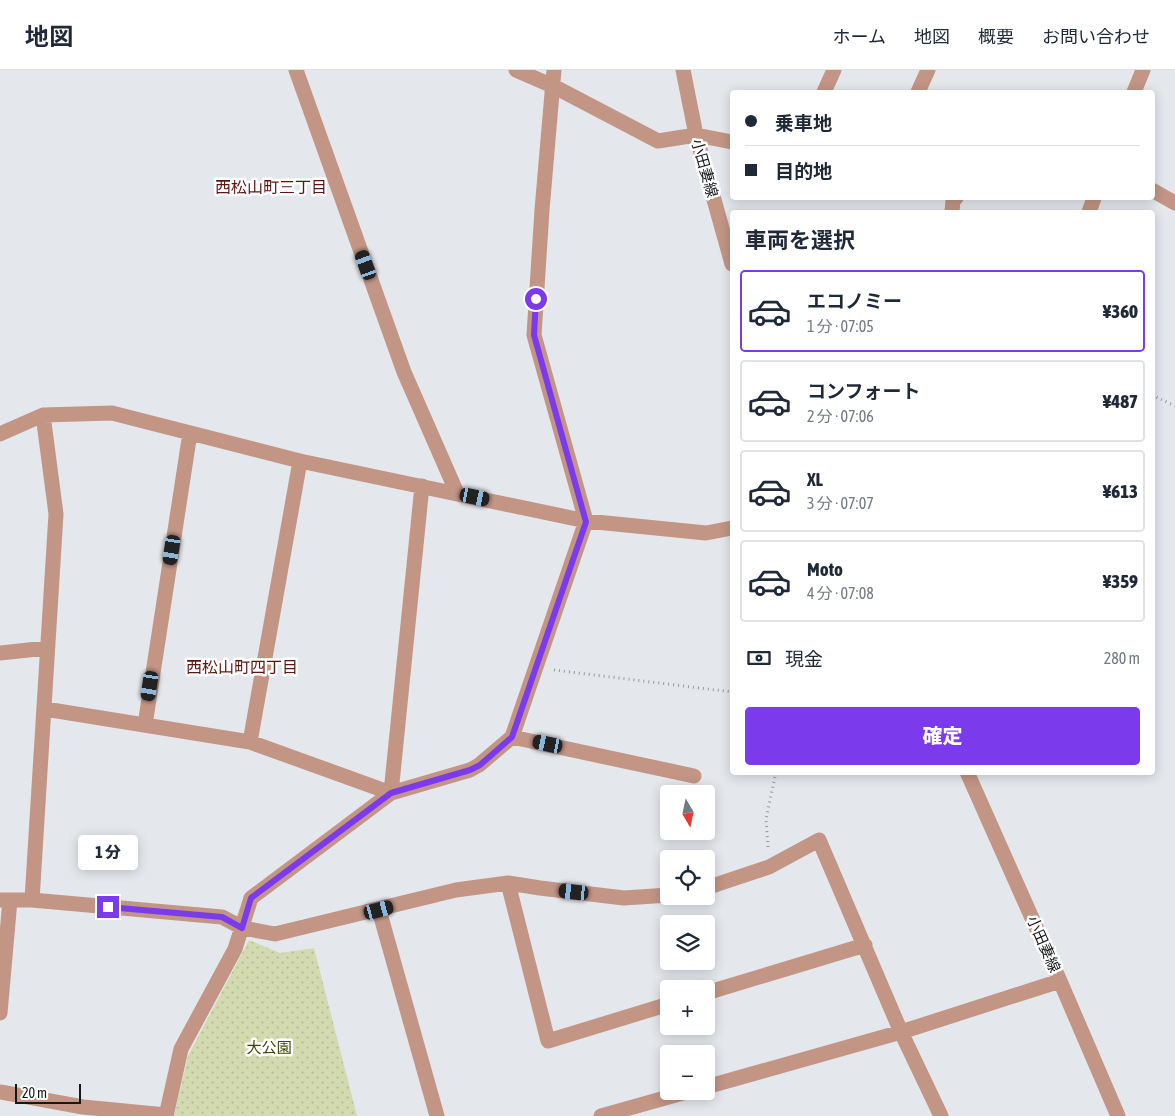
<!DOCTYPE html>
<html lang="ja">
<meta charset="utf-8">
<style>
:root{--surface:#fff;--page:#f2f2f3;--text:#1f2937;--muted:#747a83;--line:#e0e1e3;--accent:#7c3aed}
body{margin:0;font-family:"Asap Condensed","Noto Sans JP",sans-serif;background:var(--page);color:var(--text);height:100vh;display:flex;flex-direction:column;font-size:19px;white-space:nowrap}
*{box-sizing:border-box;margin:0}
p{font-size:16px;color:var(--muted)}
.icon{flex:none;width:28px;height:28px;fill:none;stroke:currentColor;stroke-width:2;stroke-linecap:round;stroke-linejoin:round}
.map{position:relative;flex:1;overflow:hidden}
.details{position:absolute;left:730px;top:140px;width:425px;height:565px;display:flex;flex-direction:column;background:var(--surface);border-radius:5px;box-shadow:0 2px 12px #0003}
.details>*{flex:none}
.hud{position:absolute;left:730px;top:20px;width:425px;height:110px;border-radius:5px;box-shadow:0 2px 12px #0003;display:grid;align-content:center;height:110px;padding:0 15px;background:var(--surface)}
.needle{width:32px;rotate:171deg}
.buttons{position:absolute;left:660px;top:715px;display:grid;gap:10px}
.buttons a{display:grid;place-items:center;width:55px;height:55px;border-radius:5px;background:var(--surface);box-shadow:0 2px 12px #0003;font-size:25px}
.scale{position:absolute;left:15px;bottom:12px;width:66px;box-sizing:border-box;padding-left:5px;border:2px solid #151718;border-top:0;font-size:14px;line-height:18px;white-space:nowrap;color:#151718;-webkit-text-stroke:4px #fff;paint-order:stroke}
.end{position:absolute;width:22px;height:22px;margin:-11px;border:6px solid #7c3aed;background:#fff;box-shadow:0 0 0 2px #fff}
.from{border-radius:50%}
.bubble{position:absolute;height:35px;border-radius:5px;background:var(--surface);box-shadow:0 2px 12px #0003;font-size:16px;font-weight:800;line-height:35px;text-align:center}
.car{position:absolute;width:15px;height:30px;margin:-15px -8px;border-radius:6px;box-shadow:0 0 4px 1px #0007;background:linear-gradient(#222 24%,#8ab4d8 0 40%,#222 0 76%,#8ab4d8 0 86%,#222 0)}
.hud b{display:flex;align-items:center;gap:18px;height:48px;font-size:19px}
.hud b+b{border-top:1px solid var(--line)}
.hud i{width:12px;height:12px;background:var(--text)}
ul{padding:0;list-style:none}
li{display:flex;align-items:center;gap:15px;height:82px;margin:0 10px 8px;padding:0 5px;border:2px solid var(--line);border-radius:5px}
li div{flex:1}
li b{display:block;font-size:19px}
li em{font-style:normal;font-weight:800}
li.on{border-color:var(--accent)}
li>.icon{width:45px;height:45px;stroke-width:1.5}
h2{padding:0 15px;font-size:22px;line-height:60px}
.pay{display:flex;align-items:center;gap:12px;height:55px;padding:0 15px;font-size:19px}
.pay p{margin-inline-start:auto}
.cta{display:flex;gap:10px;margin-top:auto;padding:10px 15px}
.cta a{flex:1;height:58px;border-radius:5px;background:var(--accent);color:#fff;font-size:20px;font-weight:800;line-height:58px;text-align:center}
header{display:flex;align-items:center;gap:30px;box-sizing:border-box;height:70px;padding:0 25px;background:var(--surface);border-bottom:1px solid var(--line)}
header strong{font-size:24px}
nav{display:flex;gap:28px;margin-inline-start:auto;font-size:18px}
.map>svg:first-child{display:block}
.park{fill:url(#park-dots)}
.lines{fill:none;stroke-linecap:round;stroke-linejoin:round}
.path{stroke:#989b9e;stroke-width:3;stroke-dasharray:1 4;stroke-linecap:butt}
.minor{stroke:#c29585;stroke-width:15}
.route{stroke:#7c3aed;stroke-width:6}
.labels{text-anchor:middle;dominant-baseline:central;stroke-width:5;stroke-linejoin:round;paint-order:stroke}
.street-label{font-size:15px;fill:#151718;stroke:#fff}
.park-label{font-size:15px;fill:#3d4200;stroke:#fff}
.neighbourhood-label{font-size:16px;fill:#5a1711;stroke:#fff}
</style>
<header>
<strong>地図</strong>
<nav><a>ホーム</a><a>地図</a><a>概要</a><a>お問い合わせ</a></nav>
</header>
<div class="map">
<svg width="1175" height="1046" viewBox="0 0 1175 1046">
<defs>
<pattern id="park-dots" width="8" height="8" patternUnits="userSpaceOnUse" patternTransform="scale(1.25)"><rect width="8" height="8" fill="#d4dab0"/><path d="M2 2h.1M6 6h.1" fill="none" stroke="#b5ba97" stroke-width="1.8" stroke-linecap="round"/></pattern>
</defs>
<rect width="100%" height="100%" fill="#e4e7ec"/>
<path class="park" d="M249 870 280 883 314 878 357 1046H174L188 986Z"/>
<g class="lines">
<path class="path" d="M1152 325 1175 336
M554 600 732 622
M768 777 766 749 776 702"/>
<path class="minor" d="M296 0 404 302 457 423
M516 0 553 16 658 71 696 65 732 72
M683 0 696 65 732 194
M824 22 834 0
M918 22 928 0
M1134 22 1143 0
M1152 120 1175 133
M952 142 953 131 956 128
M1089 142 1094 128
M0 364 43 345 112 343 300 391 586 451 706 463 732 458
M0 583 47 578
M45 639 250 672 391 723
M145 655 190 363
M512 667 694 706
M250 672 300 391
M967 702 1060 911 1118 1046
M391 723 422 416
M508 813 548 971 669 934
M706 818 769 797 819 770 901 962 941 1046
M0 830H32L222 847 243 858 275 864 456 820 508 813 540 818 624 828 669 825
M32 830 56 444 43 345
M379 840 437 1046
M706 923 865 875
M0 943 10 830
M706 1017 901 962 1060 911
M0 1022 83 1037 166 1045
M166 1046 181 979 235 879 251 828 391 723 470 700 479 695 512 667 586 451 534 265 542 140 554 0
M601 1046 690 1021"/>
</g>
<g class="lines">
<path class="route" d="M108 837 222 847 242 858 251 828 391 723 470 700 480 695 512 667 586 452 534 265 536 229"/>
</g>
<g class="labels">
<g class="street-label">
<text transform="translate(705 98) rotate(74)">小田妻線</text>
<text transform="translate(1044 874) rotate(66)">小田妻線</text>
</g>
<g class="park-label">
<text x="269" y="977">大公園</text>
</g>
<g class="neighbourhood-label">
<text x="271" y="117">西松山町三丁目</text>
<text x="242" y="597">西松山町四丁目</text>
</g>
</g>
</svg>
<div class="buttons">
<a><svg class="needle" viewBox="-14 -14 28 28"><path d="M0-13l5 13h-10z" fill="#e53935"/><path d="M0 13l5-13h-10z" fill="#747a83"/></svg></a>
<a><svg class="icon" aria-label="locate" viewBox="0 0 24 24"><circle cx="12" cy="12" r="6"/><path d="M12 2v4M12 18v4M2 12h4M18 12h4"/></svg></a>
<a><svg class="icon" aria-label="layers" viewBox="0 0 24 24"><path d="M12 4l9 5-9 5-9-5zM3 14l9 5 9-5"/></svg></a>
<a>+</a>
<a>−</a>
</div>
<div class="scale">20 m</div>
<i class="end from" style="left:536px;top:229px"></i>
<i class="end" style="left:108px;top:837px"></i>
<div class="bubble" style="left:78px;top:765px;width:60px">1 分</div>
<i class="car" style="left:366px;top:195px;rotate:340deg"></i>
<i class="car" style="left:475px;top:427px;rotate:102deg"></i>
<i class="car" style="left:172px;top:480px;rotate:189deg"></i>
<i class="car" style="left:150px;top:616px;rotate:189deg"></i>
<i class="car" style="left:548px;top:674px;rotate:282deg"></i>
<i class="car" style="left:574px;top:822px;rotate:276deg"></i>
<i class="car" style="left:379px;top:840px;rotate:75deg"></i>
<div class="hud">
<b><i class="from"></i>乗車地</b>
<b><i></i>目的地</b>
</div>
<section class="details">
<h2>車両を選択</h2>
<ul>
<li class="on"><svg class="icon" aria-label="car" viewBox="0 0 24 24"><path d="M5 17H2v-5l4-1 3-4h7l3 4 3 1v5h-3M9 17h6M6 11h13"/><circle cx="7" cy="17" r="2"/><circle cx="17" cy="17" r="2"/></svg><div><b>エコノミー</b><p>1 分 · 07:05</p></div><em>¥360</em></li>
<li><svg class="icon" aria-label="car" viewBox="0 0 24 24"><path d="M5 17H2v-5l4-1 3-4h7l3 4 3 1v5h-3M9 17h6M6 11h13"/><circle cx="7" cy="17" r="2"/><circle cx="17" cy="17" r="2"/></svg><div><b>コンフォート</b><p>2 分 · 07:06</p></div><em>¥487</em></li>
<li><svg class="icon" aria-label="car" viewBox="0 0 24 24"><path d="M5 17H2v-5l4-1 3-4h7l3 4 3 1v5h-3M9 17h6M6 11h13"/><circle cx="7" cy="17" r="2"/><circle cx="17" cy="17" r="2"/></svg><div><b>XL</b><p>3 分 · 07:07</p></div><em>¥613</em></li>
<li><svg class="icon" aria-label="car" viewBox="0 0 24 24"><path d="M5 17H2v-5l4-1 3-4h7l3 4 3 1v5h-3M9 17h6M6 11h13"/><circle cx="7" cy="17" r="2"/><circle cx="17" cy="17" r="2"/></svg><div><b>Moto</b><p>4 分 · 07:08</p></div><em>¥359</em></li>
</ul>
<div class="pay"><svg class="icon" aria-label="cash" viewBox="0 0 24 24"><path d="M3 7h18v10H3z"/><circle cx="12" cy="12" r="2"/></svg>現金<p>280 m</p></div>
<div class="cta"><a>確定</a></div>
</section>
</div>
